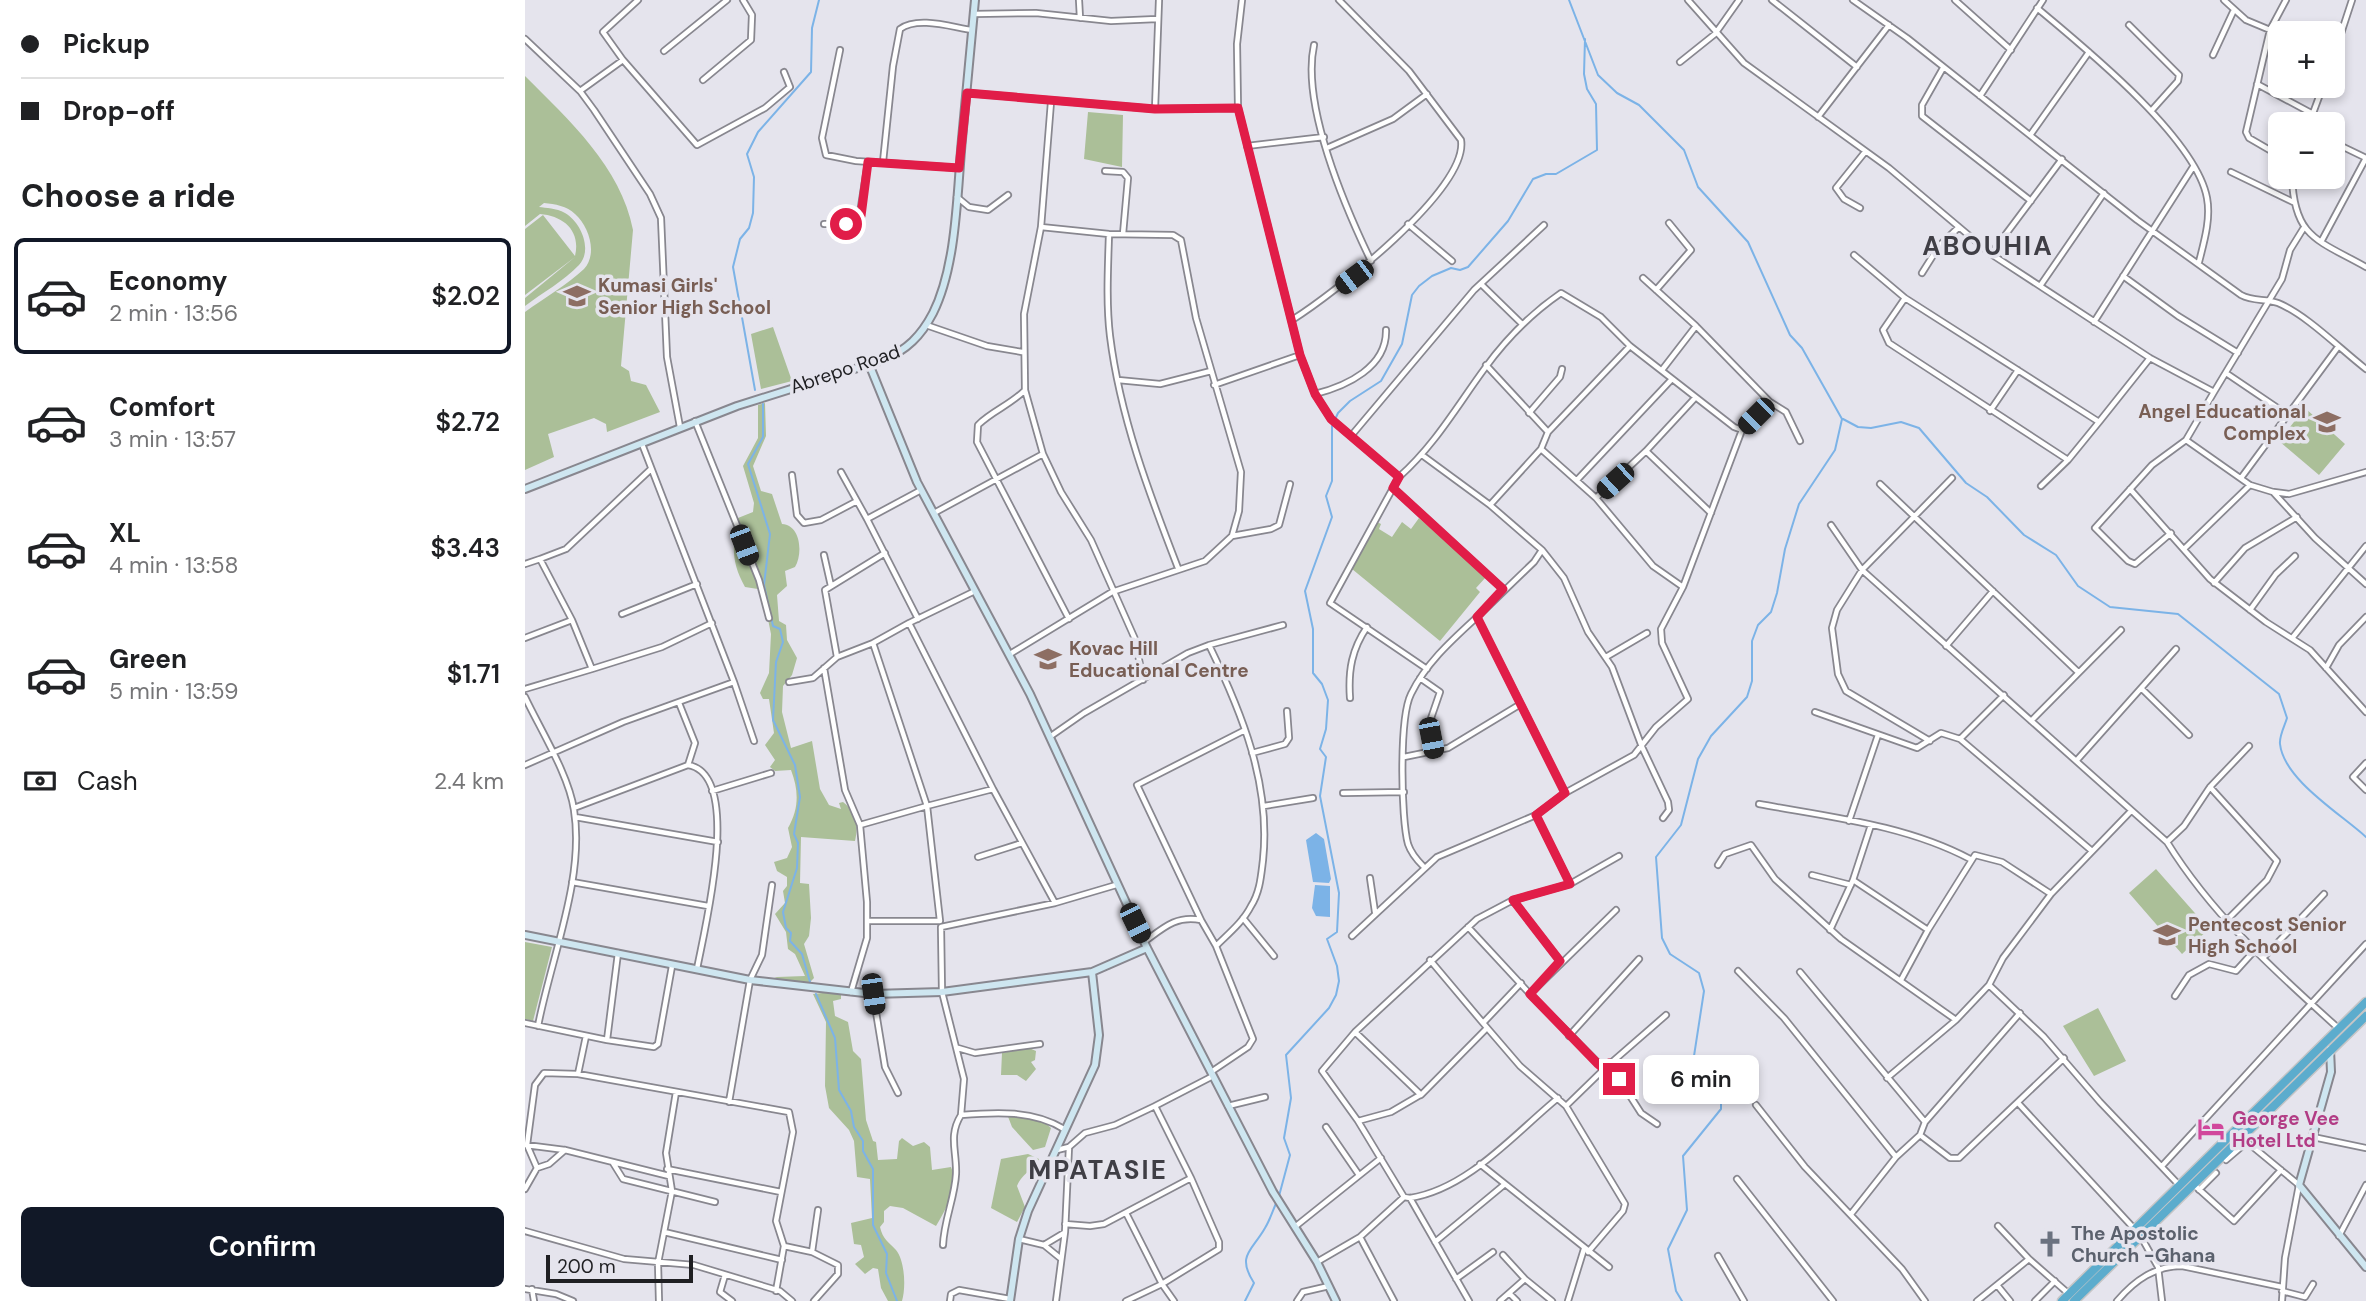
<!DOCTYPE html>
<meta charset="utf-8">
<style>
:root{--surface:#fff;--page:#f2f2f2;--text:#202124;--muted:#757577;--line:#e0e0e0;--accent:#111827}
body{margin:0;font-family:"DM Sans",sans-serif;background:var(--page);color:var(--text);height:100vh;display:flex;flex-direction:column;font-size:26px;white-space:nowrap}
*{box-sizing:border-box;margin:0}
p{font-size:23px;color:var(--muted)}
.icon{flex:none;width:38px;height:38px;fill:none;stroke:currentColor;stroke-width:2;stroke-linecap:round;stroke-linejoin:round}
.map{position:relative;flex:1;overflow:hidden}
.details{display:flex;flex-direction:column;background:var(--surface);width:525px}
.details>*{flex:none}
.hud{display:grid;align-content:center;height:154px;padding:0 21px;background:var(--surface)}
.controls{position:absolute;left:1743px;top:21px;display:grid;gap:14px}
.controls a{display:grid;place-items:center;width:77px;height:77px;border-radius:10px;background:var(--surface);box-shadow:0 4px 10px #0003;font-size:35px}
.scale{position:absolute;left:21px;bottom:18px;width:147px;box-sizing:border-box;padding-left:7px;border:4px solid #1f1f22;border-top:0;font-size:19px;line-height:24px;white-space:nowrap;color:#1f1f22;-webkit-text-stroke:5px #e5e4ed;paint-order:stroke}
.end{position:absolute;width:32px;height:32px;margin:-16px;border:9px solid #e11d48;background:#fff;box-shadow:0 0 0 4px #fff}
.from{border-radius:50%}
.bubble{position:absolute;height:49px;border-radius:10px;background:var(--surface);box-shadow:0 4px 10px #0003;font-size:23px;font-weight:600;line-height:49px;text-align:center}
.car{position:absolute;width:21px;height:42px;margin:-21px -10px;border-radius:9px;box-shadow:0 0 5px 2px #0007;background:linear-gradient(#222 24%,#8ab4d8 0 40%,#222 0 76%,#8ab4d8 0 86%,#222 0)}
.hud b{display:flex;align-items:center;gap:24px;height:66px;font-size:26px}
.hud b+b{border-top:2px solid var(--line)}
.hud i{width:18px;height:18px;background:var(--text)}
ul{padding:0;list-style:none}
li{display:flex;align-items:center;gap:21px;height:116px;margin:0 14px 10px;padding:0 7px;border:4px solid transparent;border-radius:10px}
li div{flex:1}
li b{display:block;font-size:26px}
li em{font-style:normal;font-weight:600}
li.active{border-color:var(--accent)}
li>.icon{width:63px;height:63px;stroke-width:1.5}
h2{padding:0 21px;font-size:32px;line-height:84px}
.pay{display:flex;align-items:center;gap:18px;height:77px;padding:0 21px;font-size:26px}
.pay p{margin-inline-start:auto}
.action{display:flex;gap:14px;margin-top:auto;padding:14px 21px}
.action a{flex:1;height:80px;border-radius:10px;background:var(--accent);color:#fff;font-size:28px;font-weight:600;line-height:80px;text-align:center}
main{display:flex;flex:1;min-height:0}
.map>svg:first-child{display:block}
.green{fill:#abbf98}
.water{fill:#7cb3e7}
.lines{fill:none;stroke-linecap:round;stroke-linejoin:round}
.stream{stroke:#7cb3e7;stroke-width:2}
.street-casing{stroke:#88878f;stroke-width:8}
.secondary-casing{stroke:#88878f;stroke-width:10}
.highway-casing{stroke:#c5c5c6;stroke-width:11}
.street{stroke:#fff;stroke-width:4.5}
.secondary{stroke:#cee6f0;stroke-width:6}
.highway{stroke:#5caccd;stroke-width:8}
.route{stroke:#e11d48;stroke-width:9}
.labels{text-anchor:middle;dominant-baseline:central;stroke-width:7;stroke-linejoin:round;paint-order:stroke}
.education-label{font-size:19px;font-weight:bold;fill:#785e54;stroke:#e5e4ed;text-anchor:start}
.street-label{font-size:19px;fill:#1f1f22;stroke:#e5e4ed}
.hotel-label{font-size:19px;font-weight:bold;fill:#b23c85;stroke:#e5e4ed;text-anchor:start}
.worship-label{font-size:19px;font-weight:bold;fill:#5b616d;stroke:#e5e4ed;text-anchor:start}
.district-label{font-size:26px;font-weight:bold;letter-spacing:2px;fill:#3f3e45;stroke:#e5e4ed}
</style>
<main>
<section class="details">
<div class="hud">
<b><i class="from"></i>Pickup</b>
<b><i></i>Drop-off</b>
</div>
<h2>Choose a ride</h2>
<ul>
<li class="active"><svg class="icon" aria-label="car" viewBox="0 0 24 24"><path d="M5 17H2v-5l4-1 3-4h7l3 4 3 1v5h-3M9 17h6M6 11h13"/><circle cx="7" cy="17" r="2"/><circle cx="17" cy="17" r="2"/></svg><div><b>Economy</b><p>2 min · 13:56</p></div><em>$2.02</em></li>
<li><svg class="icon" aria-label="car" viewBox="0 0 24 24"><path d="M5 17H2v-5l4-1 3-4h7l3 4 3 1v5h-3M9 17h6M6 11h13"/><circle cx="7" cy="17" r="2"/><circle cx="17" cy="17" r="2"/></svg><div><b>Comfort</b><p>3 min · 13:57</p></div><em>$2.72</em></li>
<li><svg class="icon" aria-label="car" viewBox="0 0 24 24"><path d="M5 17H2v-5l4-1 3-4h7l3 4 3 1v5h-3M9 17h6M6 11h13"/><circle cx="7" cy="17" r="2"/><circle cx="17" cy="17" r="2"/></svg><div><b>XL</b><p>4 min · 13:58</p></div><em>$3.43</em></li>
<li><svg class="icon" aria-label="car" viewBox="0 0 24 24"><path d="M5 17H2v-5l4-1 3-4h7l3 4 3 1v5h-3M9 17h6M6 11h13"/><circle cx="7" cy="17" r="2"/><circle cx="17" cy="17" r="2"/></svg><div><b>Green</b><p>5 min · 13:59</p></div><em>$1.71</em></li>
</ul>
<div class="pay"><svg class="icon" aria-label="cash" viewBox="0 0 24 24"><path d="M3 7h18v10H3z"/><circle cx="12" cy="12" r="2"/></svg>Cash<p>2.4 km</p></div>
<div class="action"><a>Confirm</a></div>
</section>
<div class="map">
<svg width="1841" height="1301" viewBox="0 0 1841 1301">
<rect width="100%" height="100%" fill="#e5e4ed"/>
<path class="green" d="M0 76C44 120 96 167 108 230L96 366 104 371 106 381 121 385 135 412 82 432 81 424 69 418 23 434 29 457 0 470V312C19 298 42 285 59 269 73 254 64 226 50 214 42 206 30 204 19 203L14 207C21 208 31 208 40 213 56 222 68 250 54 265 39 281 17 293 0 306V298L50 257 0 295V229L18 215 50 256C56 231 39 216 15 214L0 226Z
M563 112 598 115 597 167 559 159Z
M248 327 267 381 236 389 226 334Z
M240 403 241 436 228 466 236 491 247 494 257 524C276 525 278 554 270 567L260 571 262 586 252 595 254 621 261 625 262 640 272 658 267 675 258 686 257 712 266 748 287 741 295 789 304 805 316 809 314 803 318 802C331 812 334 824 330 841L276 837 275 883 284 884 286 918 284 936 279 944 289 978 283 984 241 981 252 977 280 976 270 954 263 949 261 932 250 914 260 903 258 891 262 886V877L252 871 249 862 262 858 267 847 263 828C274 809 274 791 266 770L250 771 245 767 250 760 240 745 249 733 244 699H238L235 693 244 673 246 634 238 595 233 589 220 587C206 562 207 546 213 518L228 512 229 503 218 466 233 438V405Z
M1780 408 1820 444 1794 475 1754 441Z
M894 518 961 577 951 588 955 592 915 641 827 569 852 522 856 524 854 529 867 537 877 522 886 529Z
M1631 869 1684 929 1657 954 1604 893Z
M0 942 27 947 8 1021 0 1019Z
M307 992 316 995V999L308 1001 310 1016 323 1022 328 1051 336 1059 341 1120 348 1141 351 1142 353 1160 372 1159 374 1141 377 1138 388 1146 399 1142 405 1147 407 1170 426 1167C434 1185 421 1210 411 1226L378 1208 365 1206 359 1211V1222L355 1227C358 1240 363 1241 371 1250 380 1261 381 1288 377 1301H363L356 1288 353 1269 348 1268 340 1274 330 1264 339 1257 336 1245 329 1244 326 1223 347 1218 345 1179 332 1177 329 1141 324 1130 304 1108 300 1086 301 1022 288 994Z
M1573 1008 1601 1061 1569 1076 1538 1026Z
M504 1048 511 1051 510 1060 506 1062 511 1069 501 1081 492 1075H476L477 1053Z
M482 1114 519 1122 526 1128 520 1147 508 1150 487 1127Z
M503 1154 514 1159C509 1170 498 1172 492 1186L500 1207 492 1222 466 1208 476 1159Z"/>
<path class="water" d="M791 833 799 839 806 879 804 883 788 882 781 840Z
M790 885 805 886V917L791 916 787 908Z"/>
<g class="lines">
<path class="stream" d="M1044 0 1073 75 1092 93 1114 105 1159 150 1173 187 1223 242 1265 335 1277 348 1317 419 1310 450 1274 504 1260 549 1252 593 1246 612 1233 625 1227 641V681L1222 697 1186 736 1173 759 1156 825 1131 857 1137 938 1145 954 1174 973 1179 991 1167 1069 1174 1078 1196 1090V1109L1158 1156 1162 1210 1143 1249 1151 1291 1157 1301
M230 390 208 267 215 239 224 228 228 213 229 177 222 154 233 132 286 72 287 28 294 0
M238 404V437L223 464 245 534 239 585 248 626 255 629 258 642 251 662 248 720 270 765 275 797 269 834 273 843 272 868 258 912 261 928 266 933 265 941 277 954 285 982
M1318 419 1333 427 1346 428 1376 422 1394 428 1441 483 1462 497 1499 535 1531 555 1553 586 1585 607 1653 614 1754 694 1762 718C1760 725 1754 736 1755 744 1759 780 1816 814 1841 837
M291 994 310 1038 314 1090 326 1111 329 1127 338 1141V1151L348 1169V1225L362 1254 361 1273 372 1301
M754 1196 765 1155 759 1138 766 1098 761 1055 804 1008 811 995 814 981 812 966 802 939 812 932 814 893 795 796 801 757 795 749 801 729 803 700 797 684 788 673V629L780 591 807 517 801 496 807 481V426L813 413 825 401 856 381 877 344 887 295 894 286 907 276 926 268 935 270 943 267 983 221 1008 179 1021 174H1031L1072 150 1071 104 1062 89 1059 74 1060 39
M720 1301 729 1283C711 1255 727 1251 740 1228 745 1220 748 1210 752 1201"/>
<g class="street-casing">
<path id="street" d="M113 0 78 32 98 60 172 145 240 108 265 87 259 72
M554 0 555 18
M717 0 712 44 713 108 775 355 790 394 806 419 874 477C910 445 932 406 960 368 981 339 1007 313 1036 293L1076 317 1105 346 1209 427 1217 430 1245 402
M1163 0 1219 63 1364 168 1466 254 1625 358 1689 392 1757 279 1765 250 1778 229
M1247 0 1332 67
M1328 0 1382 38 1612 220 1716 295C1729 302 1740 298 1753 303 1782 315 1815 349 1841 369
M1430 0 1486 50
M1699 0 1721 20 1745 30
M1512 8C1560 48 1671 138 1682 198 1686 219 1679 242 1674 262
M449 14 511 13 586 21 632 19
M1604 25 1654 75 1653 81 1627 110
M0 39 55 91 69 110 125 194 136 218 142 357 155 427
M789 45C776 105 820 207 846 261
M315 50 297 138 301 155 331 161 434 168
M139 51 202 0
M1688 55 1708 12
M1808 58 1827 0
M1155 62 1190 34 1214 0
M1418 68 1397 105V116L1506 201
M178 80 226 40 227 15 218 0
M1732 84 1788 114
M55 91 98 60
M442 93 630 109 713 108
M1455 96 1518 0
M526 102 516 227 499 314 500 390 518 454 536 492 566 540 610 639 618 680
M630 109 634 0
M1293 117 1364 25
M1784 124 1798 86
M1506 134 1564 52
M1808 142 1841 158
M722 146 799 137
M802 148 868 119 902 94
M1755 156 1724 138 1721 132 1745 30 1761 0
M358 162 368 66 375 29C393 16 426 27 447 30
M580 171 598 172 603 178 598 234
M1706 172 1768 202
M1767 177C1769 238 1793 240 1841 267
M432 197 444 207 463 210 483 195
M1335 208 1319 199 1311 188 1340 152
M299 224H325L334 219 343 162
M883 224 927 261
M584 234C583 267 581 303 585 336 595 417 624 493 653 568
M1796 242 1841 158
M1466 254 1537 159
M1329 255 1380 298 1574 422 1625 358
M1397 273 1414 246 1434 227
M1598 276 1653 316 1713 353
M1118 278 1171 326 1245 402 1261 412 1275 441
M956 284 997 324
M1515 286 1579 193
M1131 290 1166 250 1144 223
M1380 298 1358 330 1364 343 1543 460
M767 320C807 295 944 189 936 140L884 71 814 0
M1569 322 1668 167
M401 325 462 346 497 352
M961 365 1023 432
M1137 370 1171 326
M1701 373 1763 415
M593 380 635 384 686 371
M689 385 775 355
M499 391C485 405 467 411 453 425L452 442 544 619
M790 394C822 386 862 367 861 330
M1465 411 1493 370
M1004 413 1035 377 1037 369
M170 421 234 580 244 618
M826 436 949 290 1019 225
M1661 440 1725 485 1748 492 1790 538 1841 584
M1016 449 1071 498 1128 566 1158 587
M1121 451 1186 513
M126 469 41 549 15 559 47 620 67 669 137 647 187 623
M316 472 342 519
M267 475 272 515 279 523 296 520 332 501
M874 477 805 603 902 669
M1716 478 1813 347
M1052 480 1147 379
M1355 484 1553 672
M1516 486 1543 460 1574 422
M868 488 978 589
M1605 489 1685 579 1741 622 1785 650 1841 712
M1749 492 1764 494 1841 472
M1071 498 1121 451 1170 398
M965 505 1016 449 1023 432 1105 346
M409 513 518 454
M1306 525 1337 570 1642 842C1687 915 1750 971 1813 1028
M1646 533 1610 564 1603 561 1570 528 1627 465 1661 440 1689 392
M707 536 746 529 754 525 765 484
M1659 549 1725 485
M1017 550 1039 578 1063 632 1087 667 1117 747 1143 802 1144 810 1138 818
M299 555 306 586
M0 564 15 559
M1689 583 1720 548 1772 517
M1725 610 1751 574 1770 556
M97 614 172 584
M393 619 342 519 396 490
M384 623 450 591
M1768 637 1841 546
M0 638 47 620
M684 645 758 625
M1421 646 1468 591
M485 654 587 592 680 561 707 536 714 511 716 472 671 318 656 240 648 235 584 234 516 227
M312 657 300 590 360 553
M1081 657 1122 633
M299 668 320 790 335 825 342 902V938L326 992
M1801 668 1814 645 1841 617
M895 678 915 692 904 724 909 752
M209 682 229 741
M264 682 288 678 312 657 348 643
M0 689 67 669
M1617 689 1664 735
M0 697C15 729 44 775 49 810 60 878 26 958 13 1026
M825 698C823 670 827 649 842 627
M154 703 170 743 163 765
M1290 712 1392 748 1416 733 1435 739 1567 851
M1506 721 1596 630
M526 736 559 713 663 653 684 645C717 713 746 784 738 860 736 876 735 892 726 906 718 922 703 934 691 946L676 920C651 915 638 928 619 942
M1435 739 1479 695
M1405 741 1321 691 1313 674 1307 628 1312 610 1337 570 1427 478
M727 753 760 744 764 738 762 711
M879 757 923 748 994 705
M1552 760 1651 649
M1841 763 1828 777 1841 790
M0 765 98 722 209 682 117 444
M1685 787 1752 861 1742 880 1700 922
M187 791 246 773
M818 793 879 792
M1040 793 1109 755 1131 727 1163 699 1137 643 1136 629 1158 587 1217 430
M1234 804C1305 817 1381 825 1445 859
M739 806 788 798
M49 808 163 765C219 774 179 931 172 969
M50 817 193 842
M1324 821 1353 735
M335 825 402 806 348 643 384 623 468 789
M1642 842 1659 826 1685 787 1724 746
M453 857 497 843
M1193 865 1200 854 1226 845 1250 879 1316 939 1431 1020
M898 866C892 860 886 853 883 844 876 819 874 718 886 694 901 663 927 640 952 617
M1287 875 1326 885
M845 878 850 912
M1328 880 1403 930
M47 882 183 906
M1045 884 1094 856
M988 900 1035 961
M718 918 749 956
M676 920 612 785 720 730
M343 921H415L402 806 468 789 530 903
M943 927 1005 994 1091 910
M1305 930 1328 880 1346 825
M827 936 912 857 1011 815 1040 793 952 617 1009 562 1017 550 965 505 897 455
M93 953 82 1040 129 1047 133 1044 147 966
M1738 958 1799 894
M905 960 958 1023 996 983
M1213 971 1259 1018 1371 1157
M1275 972 1400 1122 1395 1135 1371 1157 1326 1214
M1376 980 1403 930 1450 855 1477 862 1526 894
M1464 985 1519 1037 1575 1102 1654 1185
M348 994 360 1067 373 1093
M1650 996 1664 975 1684 964 1711 971 1730 950
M0 1023 82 1040
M958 1023 995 1066 1041 1106 1079 1069 1005 994
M962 1028 896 1095 830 1032 952 919 988 900 1045 884 1011 815
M830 1032 797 1071 833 1121 866 1112 895 1095
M1044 1036 1114 959
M433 1048 450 1053 515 1044
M1084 1063 1116 1113 1132 1124
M1079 1069 1141 1015
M686 1072 723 1047 728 1039 691 946
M53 1074 61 1036
M1362 1078 1431 1020 1464 985 1478 958 1526 894 1606 811
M204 1102 225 980 237 955 247 885
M1494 1104 1615 1235 1633 1267 1637 1301
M1231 1105 1280 1167 1377 1269 1400 1301
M630 1106 688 1076
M703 1106 740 1097
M1041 1106 1100 1204 1098 1211 1063 1252
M833 1121 879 1197 885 1198C943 1189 989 1134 1033 1098
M1400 1122 1495 1013
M801 1127 834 1175
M539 1129C509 1110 471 1112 436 1115L439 1079 417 992 416 927 530 903 591 885
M1395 1135 1425 1158H1434L1539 1058
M1788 1137 1841 1148
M1 1145 40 1150 144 1176
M532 1150 544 1147 560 1133 590 1125 630 1106 666 1178
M1701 1160 1722 1142 1774 1185 1760 1258 1757 1301
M88 1163 98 1179 190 1202
M955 1164 1084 1267
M1637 1166 1841 944
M12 1168 24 1164 40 1150
M142 1169 256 1192
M1212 1179 1308 1301
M1668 1184 1709 1221 1756 1170
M0 1189 12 1168 2 1145 10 1085 19 1073 53 1074 264 1112 268 1132 251 1221 259 1246 251 1291
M1674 1190 1691 1173
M885 1198 944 1301
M540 1224 565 1226 579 1224 666 1178 694 1242V1249L637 1284 601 1213
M771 1226 856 1158
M1473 1226 1504 1259
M0 1231 99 1259 169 1265 255 1291 267 1301
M139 1232 257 1260
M1814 1236 1841 1185
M835 1237 869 1301
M494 1239 519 1245 535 1258
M910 1242 980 1184
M418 1245C419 1220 430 1197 431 1174 432 1151 423 1136 436 1115
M519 1245 539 1233
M259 1246 287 1252 313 1265V1274L289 1301
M287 1252 293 1210
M978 1255 1000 1279
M1193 1256 1219 1301
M792 1262 835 1237 879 1197
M200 1275 195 1292 207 1301
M931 1279 968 1252
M1472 1285 1485 1301
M0 1289 31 1294 48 1301
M7 1289 9 1301
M1757 1291 1780 1297 1788 1284
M984 1293 992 1301
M134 1301 133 1263 147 1191 141 1153 151 1092
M425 1301 426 1294 434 1290 485 1299
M531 1301 540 1232 544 1147
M601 1301 637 1284 649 1301
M772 1301 778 1292 804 1286
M975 1301 1000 1279 1027 1301
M1043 1301 1059 1249
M1452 1301 1504 1259 1544 1294
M1510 1301 1530 1281
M1592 1301C1610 1280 1630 1266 1657 1266L1757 1287"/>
</g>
<g class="secondary-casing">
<path id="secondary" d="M344 364 392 482 505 694 622 948 748 1192 792 1262 811 1301
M0 489 212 406 358 360C382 350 396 336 408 313 432 265 432 192 437 139 441 93 446 47 450 0
M0 935 225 980 348 994 417 992 567 972 622 948
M1805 1049 1806 1072 1774 1185 1841 1267
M485 1301 494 1239 503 1211 570 1065 574 1035 567 972"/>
</g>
<g class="highway-casing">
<path id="highway" d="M1537 1301 1841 1002
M1549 1301 1841 1016"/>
</g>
<use href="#street" class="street"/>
<use href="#secondary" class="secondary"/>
<use href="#highway" class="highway"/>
</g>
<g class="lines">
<path class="route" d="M321 224 336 216 343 162 434 168 442 93 630 109 713 108 775 355 790 394 806 419 874 477 868 488 978 589 952 617 1040 793 1011 815 1045 884 988 900 1035 961 1005 994 1073 1064 1079 1069 1084 1063 1094 1079"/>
</g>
<defs>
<g id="school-bare" transform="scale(2.1)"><path d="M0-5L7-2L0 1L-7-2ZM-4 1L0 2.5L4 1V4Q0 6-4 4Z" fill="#8d6e63" stroke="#e5e4ed" stroke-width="2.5" paint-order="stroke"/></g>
<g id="hotel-bare" transform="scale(2.1)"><path d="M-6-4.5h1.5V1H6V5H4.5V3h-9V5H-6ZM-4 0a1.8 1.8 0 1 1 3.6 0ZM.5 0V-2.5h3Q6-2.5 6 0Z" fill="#d1479c" stroke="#e5e4ed" stroke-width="2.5" paint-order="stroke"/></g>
<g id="church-bare" transform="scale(2.1)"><path d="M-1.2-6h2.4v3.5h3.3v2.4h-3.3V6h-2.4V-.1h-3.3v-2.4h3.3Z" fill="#6b7280" stroke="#e5e4ed" stroke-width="2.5" paint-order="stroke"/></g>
</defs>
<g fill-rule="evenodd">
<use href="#school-bare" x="52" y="296"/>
<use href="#school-bare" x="1802" y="422"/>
<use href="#school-bare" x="523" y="659"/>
<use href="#school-bare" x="1642" y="935"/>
<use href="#hotel-bare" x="1686" y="1129"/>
<use href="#church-bare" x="1525" y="1244"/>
</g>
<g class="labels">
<g class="education-label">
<text x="73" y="285">Kumasi Girls'<tspan x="73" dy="22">Senior High School</tspan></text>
<text x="1781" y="411" text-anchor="end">Angel Educational<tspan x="1781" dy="22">Complex</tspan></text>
<text x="544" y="648">Kovac Hill<tspan x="544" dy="22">Educational Centre</tspan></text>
<text x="1663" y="924">Pentecost Senior<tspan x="1663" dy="22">High School</tspan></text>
</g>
<g class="street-label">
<text transform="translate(320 369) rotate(-19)">Abrepo Road</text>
</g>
<g class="hotel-label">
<text x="1707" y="1118">George Vee<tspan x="1707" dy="22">Hotel Ltd</tspan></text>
</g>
<g class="worship-label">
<text x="1546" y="1233">The Apostolic<tspan x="1546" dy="22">Church -Ghana</tspan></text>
</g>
<g class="district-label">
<text x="1463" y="246">ABOUHIA</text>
<text x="573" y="1170">MPATASIE</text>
</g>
</g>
</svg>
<div class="controls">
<a>+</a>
<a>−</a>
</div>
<div class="scale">200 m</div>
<i class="end from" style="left:321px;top:224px"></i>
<i class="end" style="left:1094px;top:1079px"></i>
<div class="bubble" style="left:1118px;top:1055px;width:116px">6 min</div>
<i class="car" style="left:829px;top:277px;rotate:233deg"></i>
<i class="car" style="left:1231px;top:416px;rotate:225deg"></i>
<i class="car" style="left:1090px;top:481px;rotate:228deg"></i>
<i class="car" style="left:219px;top:545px;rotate:159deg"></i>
<i class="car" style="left:906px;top:738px;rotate:169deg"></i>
<i class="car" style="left:610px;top:923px;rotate:154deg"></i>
<i class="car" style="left:348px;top:994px;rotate:172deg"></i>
</div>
</main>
